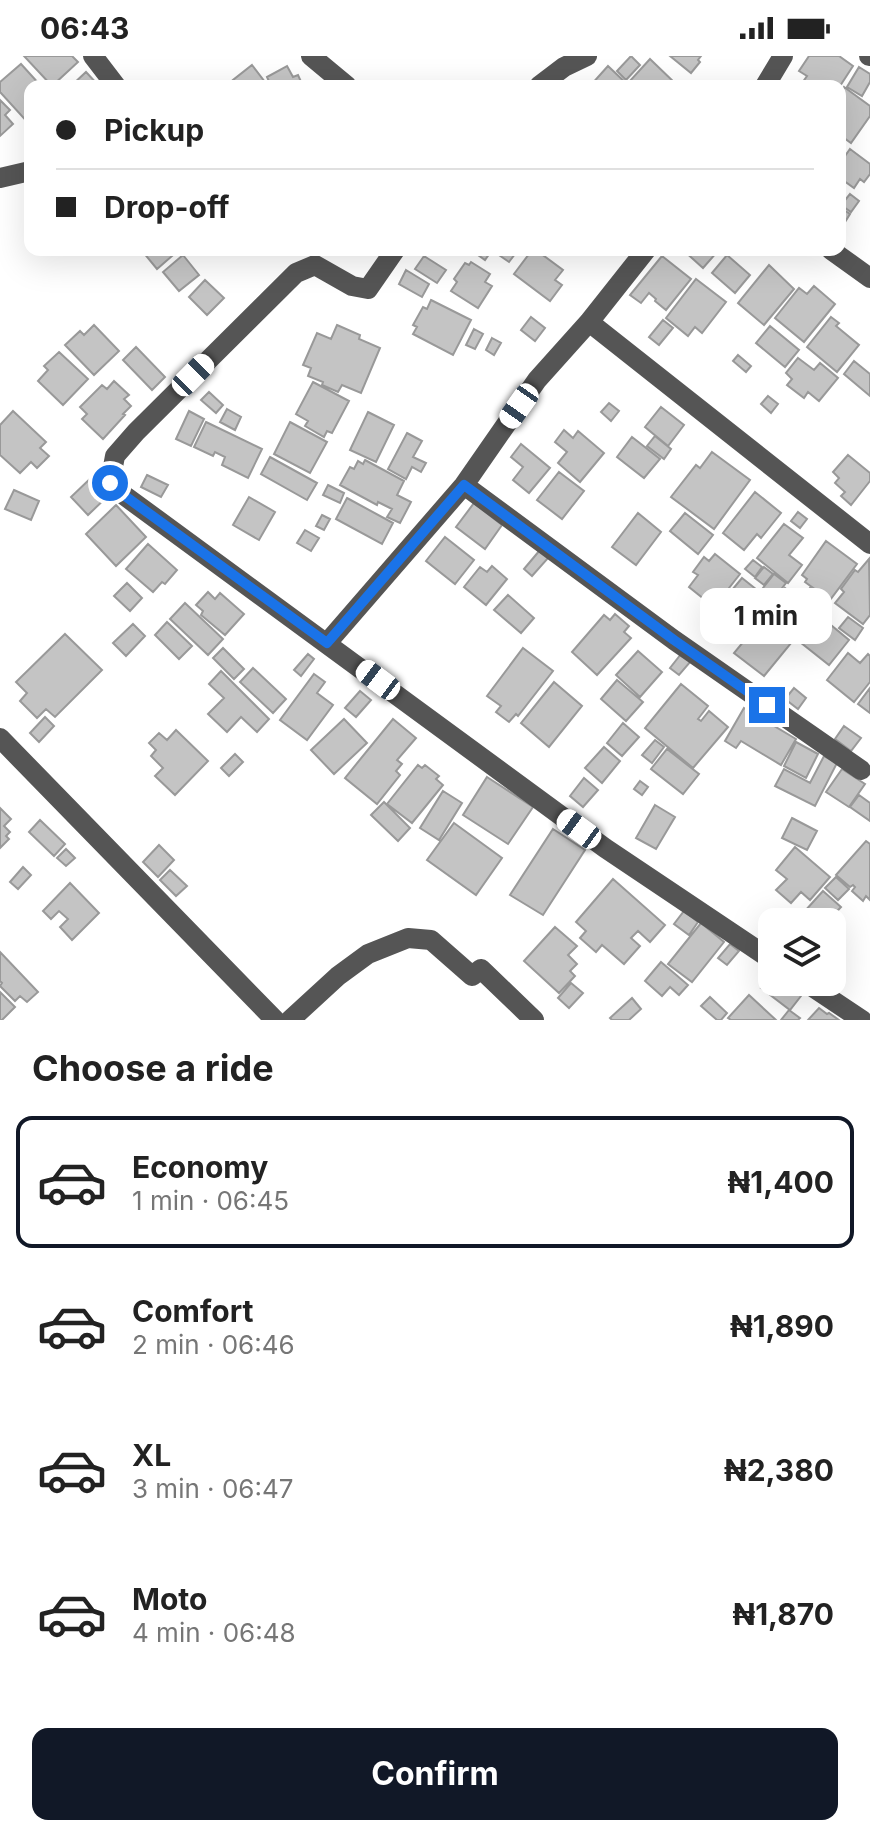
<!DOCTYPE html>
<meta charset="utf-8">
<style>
:root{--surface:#fff;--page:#f2f2f2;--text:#222;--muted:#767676;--line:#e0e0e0;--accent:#111827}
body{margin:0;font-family:Inter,sans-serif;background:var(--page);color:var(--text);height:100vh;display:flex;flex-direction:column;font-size:30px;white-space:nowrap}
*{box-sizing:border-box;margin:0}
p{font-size:26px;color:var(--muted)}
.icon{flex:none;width:44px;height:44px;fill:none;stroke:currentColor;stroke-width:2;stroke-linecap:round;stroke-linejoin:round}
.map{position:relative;height:964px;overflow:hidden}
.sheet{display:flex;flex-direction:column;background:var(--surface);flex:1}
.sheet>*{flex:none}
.banner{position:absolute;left:24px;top:24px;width:822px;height:176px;border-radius:16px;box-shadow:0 8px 32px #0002;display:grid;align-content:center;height:176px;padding:0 32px;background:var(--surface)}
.tools{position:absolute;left:758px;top:852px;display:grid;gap:16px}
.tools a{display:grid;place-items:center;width:88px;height:88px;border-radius:16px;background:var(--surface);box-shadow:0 8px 32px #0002;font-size:40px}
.end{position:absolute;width:36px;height:36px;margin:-18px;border:10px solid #1a73e8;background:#fff;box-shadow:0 0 0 4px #fff}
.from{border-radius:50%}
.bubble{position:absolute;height:56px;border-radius:16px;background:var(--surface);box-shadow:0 8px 32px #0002;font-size:26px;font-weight:700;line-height:56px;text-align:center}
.car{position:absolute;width:24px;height:48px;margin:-24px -12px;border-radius:10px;box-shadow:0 0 6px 2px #0007;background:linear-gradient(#fff 24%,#345 0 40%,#fff 0 76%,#345 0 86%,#fff 0)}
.banner b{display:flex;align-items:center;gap:28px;height:76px;font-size:30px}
.banner b+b{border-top:2px solid var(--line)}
.banner i{width:20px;height:20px;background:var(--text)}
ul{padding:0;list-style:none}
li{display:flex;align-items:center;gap:24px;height:132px;margin:0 16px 12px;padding:0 16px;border:4px solid transparent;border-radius:16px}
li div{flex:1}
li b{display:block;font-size:30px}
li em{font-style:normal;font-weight:700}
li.on{border-color:var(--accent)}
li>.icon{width:72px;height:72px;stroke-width:1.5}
h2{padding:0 32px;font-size:36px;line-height:96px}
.primary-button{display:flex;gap:16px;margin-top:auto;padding:16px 32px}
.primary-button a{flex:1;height:92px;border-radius:16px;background:var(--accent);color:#fff;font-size:32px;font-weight:700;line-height:92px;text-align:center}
.status{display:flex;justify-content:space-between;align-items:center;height:56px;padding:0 40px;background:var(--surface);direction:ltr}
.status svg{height:22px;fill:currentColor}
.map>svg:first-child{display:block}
.building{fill:#c4c4c4;stroke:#999;stroke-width:2}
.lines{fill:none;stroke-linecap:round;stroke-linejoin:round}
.minor{stroke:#555;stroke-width:20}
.route{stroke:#1a73e8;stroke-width:10}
</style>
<div class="status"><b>06:43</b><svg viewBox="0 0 49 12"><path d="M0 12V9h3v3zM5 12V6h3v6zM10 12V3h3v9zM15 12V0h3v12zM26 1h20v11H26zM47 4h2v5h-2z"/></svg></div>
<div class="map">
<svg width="870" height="964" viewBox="0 0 870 964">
<rect width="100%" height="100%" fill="#fff"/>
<path class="building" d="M24 0H72L78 6 52 30Z
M631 0 640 9 626 24 617 15Z
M670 0H701L698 4 700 6 691 17Z
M809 0H839L853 10 840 30H800L807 20 799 15Z
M650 3 678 30H632L628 27Z
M21 8 41 30H30V69L0 36V26Z
M252 9 268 30H238L233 24Z
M287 10 293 21 298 19 303 30H271L267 21Z
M608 10 629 30H590Z
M859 11 870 18V26L862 40 847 31Z
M86 16 99 30H71Z
M844 31 870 50V60L851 87 840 79V37Z
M0 44 10 54 5 59 13 68 0 80Z
M850 93 870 108V118L864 126 860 123 854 132 840 122V107Z
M850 138 859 145 851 156 841 149Z
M841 152 850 158 840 174V154Z
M145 194H166L172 200 157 213 143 196Z
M471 194H492L485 204Z
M499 194H518L509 206 496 197Z
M532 194H536L563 214 555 224 562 229 550 245 514 218Z
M683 194H715L717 196 703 212Z
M183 199 199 219 179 235 163 216Z
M727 199 750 219 735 237 712 217Z
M424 200 446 214 437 227 415 213Z
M662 200 691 223 666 254 655 245 656 243 649 237 641 247 630 239Z
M471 206 490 218 485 226 492 230 478 252 451 235 457 226 454 223 465 207 469 209Z
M769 209 794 233 764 269 738 247Z
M406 214 429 228 422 241 399 228Z
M696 223 726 246 702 277 695 271 688 280 666 262Z
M205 224 224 242 207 259 189 241Z
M814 230 835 248 804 286 775 262 799 232 807 238Z
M431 244 471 264 453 299 413 278 417 271 413 269 423 251 427 253Z
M531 261 545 272 535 285 521 274Z
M831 261 839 267 836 270 859 289 837 316 807 291Z
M663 264 673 272 659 289 649 281Z
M94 269 119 295 94 319 65 289 80 275 84 279Z
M337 269 360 279 359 283 380 292 361 337 342 329 338 336 322 329 323 326 308 320 311 312 303 309 317 277 331 283Z
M770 270 799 294 785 311 756 287Z
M474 273 483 278 475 293 466 289Z
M492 282 501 287 494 299 486 294Z
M136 291 165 321 152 334 123 304Z
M59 296 88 323 63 349 38 325 48 314 44 310Z
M738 299 751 310 746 316 733 305Z
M798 302 814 314 820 307 838 322 819 345 808 336 804 342 787 329 792 323 786 317Z
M854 305 870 318V340L844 318Z
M114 325 129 339 124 343 131 350 123 358 125 359 103 383 82 363 87 358 80 351 102 329 107 333Z
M313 326 349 345 332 377 327 375 324 381 305 370 308 365 296 358Z
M209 336 223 349 216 357 201 344Z
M768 340 778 348 771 357 761 348Z
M609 347 619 355 611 365 601 356Z
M661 351 684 369 668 390 645 371Z
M227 353 241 361 235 374 220 366Z
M13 355 46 386 40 392 49 400 37 412 31 406 20 417 0 399V369Z
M189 355 204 363 191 390 176 383Z
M368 356 394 369 376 406 350 394Z
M206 366 262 393 248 422 222 409 225 401 215 396 213 400 194 391Z
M290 366 327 386 310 417 274 398Z
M564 374 573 382 578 375 604 397 580 426 558 407 567 396 555 386Z
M407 377 422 385 413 401 426 407 421 416 412 411 406 423 388 413Z
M655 380 671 393 664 403 647 390Z
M632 381 660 403 644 422 617 401Z
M521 388 550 412 529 437 513 424 523 411 511 401Z
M712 396 750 424 714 473 671 441 696 409 700 412Z
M848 399 870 417V425L851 449 841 440 845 436 835 427 839 422 833 416Z
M270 401 317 427 307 444 261 418Z
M365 404 404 425 397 439 411 446 400 467 387 461 392 453 378 446 377 449 340 429 350 411 354 413 358 405 363 408Z
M559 416 584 435 562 463 537 444Z
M147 419 168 429 161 441 141 431Z
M93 420 110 438 88 459 71 441Z
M328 429 344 437 340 447 323 439Z
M14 434 39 445 31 464 5 453Z
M755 436 781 457 761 482 757 478 744 494 723 477Z
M249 441 275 456 259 484 233 469Z
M347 442 393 467 382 488 336 463Z
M474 447 502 469 485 493 456 471Z
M116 449 146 481 116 510 86 478Z
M798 456 807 463 800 472 791 465Z
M638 457 661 476 636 509 612 491Z
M685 457 713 479 698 498 670 475Z
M322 459 330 463 324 474 316 470Z
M784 468 803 482 789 499 802 509 788 527 757 502Z
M305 474 319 482 311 495 297 487Z
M445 481 474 504 455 528 426 505Z
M826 485 857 508 830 544 805 526 807 523 802 519Z
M148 488 177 514 165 528 162 526 153 536 126 513Z
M540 494 549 501 532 520 524 513Z
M715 498 740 518 714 551 689 531 698 519 693 516 704 501 709 505Z
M869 503 870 559 863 568 835 547 844 536 841 533 855 514 858 516Z
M753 504 762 511 755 521 745 513Z
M492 510 507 523 486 549 464 531 480 511 487 516Z
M764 511 773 518 764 529 755 522Z
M774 518 786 527 775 541 763 532Z
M742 522 771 545 739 584 724 572 731 563 717 552Z
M127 527 142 542 130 555 114 540Z
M785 532 818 559 798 585 764 558Z
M810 532 829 546 821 556 803 541Z
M208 536 215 543 220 537 244 558 225 579 201 559 203 555 196 549Z
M508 539 534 562 521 577 494 554Z
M185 547 223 583 208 599 170 563Z
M615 558 629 570 624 576 631 582 597 619 572 596 604 559 610 564Z
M820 560 849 584 829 609 800 586Z
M848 561 863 572 855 584 839 572Z
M763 562 792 586 764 620 734 597Z
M167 566 192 590 179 603 155 579Z
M133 568 145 580 126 600 113 587Z
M65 578 102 614 55 661 46 653 37 662 20 645 27 637 16 626Z
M223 592 244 613 234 623 213 602Z
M523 592 553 615 518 660 516 658 509 666 496 656 501 650 487 640Z
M638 595 662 616 640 641 616 619Z
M848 597 860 607 868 598 870 600V626L854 646 827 624Z
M308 598 314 603 301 620 294 614Z
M681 598 691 605 679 619 670 612Z
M253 612 286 643 273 657 240 626Z
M221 615 269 663 257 676 241 661 227 676 208 658 224 642 209 628Z
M314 618 325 626 317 637 333 649 307 684 280 664Z
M617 624 643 646 626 665 601 643Z
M554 626 582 650 549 691 521 667Z
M681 628 708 650 698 663 701 665 709 655 728 671 693 712 645 672Z
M794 632 806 642 798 653 785 643Z
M870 632V657L858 648Z
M360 635 371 644 356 661 345 652Z
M744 652 796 683 781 709 741 685 736 692 725 685Z
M45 661 54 670 39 686 30 677Z
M344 663 367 687 334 718 311 694Z
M393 663 416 682 397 704 402 708 396 715 400 719 377 748 345 722Z
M623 667 639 681 622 700 607 687Z
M844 670 861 682 851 695 835 683Z
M176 674 208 705 175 739 155 720 163 712 151 700 156 694 149 687 159 677 167 684Z
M655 684 664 691 652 707 642 699Z
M796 686 818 698 806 722 784 710Z
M604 691 620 705 602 727 585 712Z
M667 693 699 718 683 738 651 713Z
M235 698 243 706 229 720 221 712Z
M824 700 837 707 815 750 775 730 784 713 810 727Z
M418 709 422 712 425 709 439 720 436 723 443 729 412 767 387 748Z
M842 713 865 728 849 751 826 736Z
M487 721 533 751 508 788 463 759Z
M584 722 598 734 583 751 570 740Z
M640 725 648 731 642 739 634 733Z
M443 735 462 747 439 784 420 772Z
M859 739 870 747V765L850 751Z
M384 746 410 772 398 785 371 759Z
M655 749 675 761 656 793 636 782Z
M0 752 11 763 4 770 10 776 6 780 9 783 0 792Z
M792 762 817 775 807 794 782 782Z
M40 764 65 788 54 800 29 776Z
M454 767 502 802 476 839 427 804Z
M553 773 585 794 543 859 510 839Z
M866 785 870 788V844L866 840 863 845 852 835 855 831 853 829 850 831 836 819Z
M159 789 174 804 158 821 143 806Z
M795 791 830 821 810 844 801 836 791 847 776 834 787 823 776 814Z
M66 793 75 802 66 810 57 802Z
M23 811 31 819 18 833 10 826Z
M170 814 187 830 176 840 160 824Z
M836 821 849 833 838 844 825 832Z
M613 823 665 869 650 886 638 875 631 882 640 890 624 908 602 889 596 896 580 882 586 875 576 866Z
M70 827 99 857 72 884 60 871 68 863 59 855 51 863 43 855Z
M823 835 841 851 827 866H795Z
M684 855 698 866 689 879 674 868Z
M701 867 724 886 692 926 668 908Z
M555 871 577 890 568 899 577 908 570 915 575 920 559 937 524 905Z
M833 873 844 882 832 896V875Z
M730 888 739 895 727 909 718 902Z
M0 896 38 936 27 946 20 940 15 945 0 930 2 927 0 925Z
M661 906 688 929 679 939 670 931 662 940 645 925Z
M772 918V926H784L801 940 790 954 761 932Z
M571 927 583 937 569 952 558 942Z
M0 936 15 951 2 964H0Z
M749 939 776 964H731L728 962Z
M710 941 727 957 721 964H717L701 950Z
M632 942 641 953 629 964H612L610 962Z
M819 952 827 958 829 957 839 964H808Z
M789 954 800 962 798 964H781Z"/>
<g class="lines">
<path class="minor" d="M93 0 116 30
M311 0 347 30
M869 0H870
M539 30 564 11 587 0
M765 30 783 0
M0 122 30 115
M395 194 368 233 352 230 315 209 296 217 136 376 115 400 110 427 125 440 605 792 772 904
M831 194 870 222
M589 266 870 488
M464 429 674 584 861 714
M327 587 464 429 537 324 589 266 646 194
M0 682 275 964
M805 926 862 964
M290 964 338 920 368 898 408 882 431 884 472 920 481 913 534 964"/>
</g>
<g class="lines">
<path class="route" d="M110 427 125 440 327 587 464 429 674 584 767 649"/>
</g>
</svg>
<div class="tools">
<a><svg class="icon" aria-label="layers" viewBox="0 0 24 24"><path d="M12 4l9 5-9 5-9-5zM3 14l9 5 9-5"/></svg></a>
</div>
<i class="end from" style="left:110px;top:427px"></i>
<i class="end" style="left:767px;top:649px"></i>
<div class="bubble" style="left:700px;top:532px;width:132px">1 min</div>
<i class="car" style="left:193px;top:319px;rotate:45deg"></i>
<i class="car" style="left:519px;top:350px;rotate:215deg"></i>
<i class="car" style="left:378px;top:624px;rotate:307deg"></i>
<i class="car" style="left:579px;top:773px;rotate:306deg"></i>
<div class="banner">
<b><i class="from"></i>Pickup</b>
<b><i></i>Drop-off</b>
</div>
</div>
<section class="sheet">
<h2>Choose a ride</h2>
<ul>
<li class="on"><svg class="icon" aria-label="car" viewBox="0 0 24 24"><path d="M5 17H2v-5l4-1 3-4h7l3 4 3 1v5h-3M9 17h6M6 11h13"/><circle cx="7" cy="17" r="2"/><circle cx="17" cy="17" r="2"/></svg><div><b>Economy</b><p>1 min · 06:45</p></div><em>₦1,400</em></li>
<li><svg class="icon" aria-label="car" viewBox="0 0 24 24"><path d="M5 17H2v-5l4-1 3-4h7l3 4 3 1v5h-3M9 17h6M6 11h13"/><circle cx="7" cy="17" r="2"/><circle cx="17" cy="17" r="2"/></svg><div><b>Comfort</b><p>2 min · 06:46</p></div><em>₦1,890</em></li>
<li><svg class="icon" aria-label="car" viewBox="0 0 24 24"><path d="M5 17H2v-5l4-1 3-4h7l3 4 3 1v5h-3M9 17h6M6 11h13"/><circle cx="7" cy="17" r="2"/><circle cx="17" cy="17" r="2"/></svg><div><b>XL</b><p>3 min · 06:47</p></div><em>₦2,380</em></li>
<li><svg class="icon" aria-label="car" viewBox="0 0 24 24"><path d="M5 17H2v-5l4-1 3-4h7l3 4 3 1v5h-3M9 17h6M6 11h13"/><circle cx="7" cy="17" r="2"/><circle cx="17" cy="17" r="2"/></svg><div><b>Moto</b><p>4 min · 06:48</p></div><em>₦1,870</em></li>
</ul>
<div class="primary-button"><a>Confirm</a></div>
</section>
